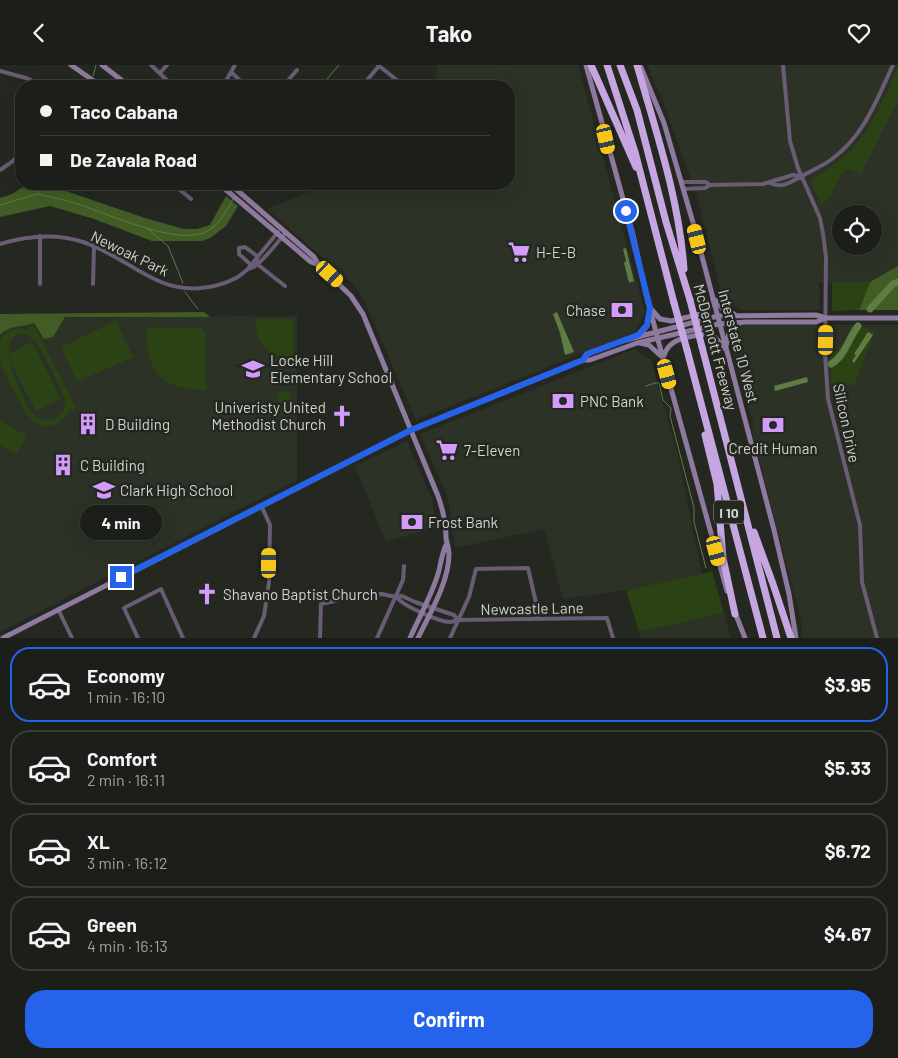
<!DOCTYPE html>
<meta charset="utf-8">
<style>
:root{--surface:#1b1e19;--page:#242722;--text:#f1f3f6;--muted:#a0a2a2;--line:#393c38;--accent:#2563eb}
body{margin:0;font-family:Barlow,sans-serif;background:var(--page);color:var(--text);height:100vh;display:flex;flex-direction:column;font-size:19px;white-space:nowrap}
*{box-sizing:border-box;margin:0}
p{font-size:16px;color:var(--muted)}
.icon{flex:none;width:28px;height:28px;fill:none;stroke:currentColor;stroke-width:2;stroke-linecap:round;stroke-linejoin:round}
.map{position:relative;height:573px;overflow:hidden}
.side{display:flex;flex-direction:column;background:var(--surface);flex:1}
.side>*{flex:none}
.banner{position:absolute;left:15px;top:15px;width:500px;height:110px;border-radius:20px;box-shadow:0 5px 20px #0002,0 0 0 1px var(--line);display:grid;align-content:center;height:110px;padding:0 25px;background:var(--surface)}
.buttons{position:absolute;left:832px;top:140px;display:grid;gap:10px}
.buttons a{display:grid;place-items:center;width:50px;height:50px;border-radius:50%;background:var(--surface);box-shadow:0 5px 20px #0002,0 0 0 1px var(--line);font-size:25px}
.end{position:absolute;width:22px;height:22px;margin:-11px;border:6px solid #2563eb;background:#fff;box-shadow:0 0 0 2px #fff}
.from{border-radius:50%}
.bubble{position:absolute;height:35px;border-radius:18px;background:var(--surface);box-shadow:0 5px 20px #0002,0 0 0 1px var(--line);font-size:16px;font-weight:700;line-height:35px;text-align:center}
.car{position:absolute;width:15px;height:30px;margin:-15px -8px;border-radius:6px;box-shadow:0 0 4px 1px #0007;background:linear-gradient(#f5c518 24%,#345 0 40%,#f5c518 0 76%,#345 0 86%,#f5c518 0)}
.banner b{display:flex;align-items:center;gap:18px;height:48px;font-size:19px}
.banner b+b{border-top:1px solid var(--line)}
.banner i{width:12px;height:12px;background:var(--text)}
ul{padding:9px 0 0;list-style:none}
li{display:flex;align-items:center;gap:15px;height:75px;margin:0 10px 8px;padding:0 15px;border:2px solid var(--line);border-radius:20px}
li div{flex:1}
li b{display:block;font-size:19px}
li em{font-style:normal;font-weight:700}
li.current{border-color:var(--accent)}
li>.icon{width:45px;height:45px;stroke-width:1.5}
.action{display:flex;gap:10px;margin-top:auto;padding:10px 25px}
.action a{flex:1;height:58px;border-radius:20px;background:var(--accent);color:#fff;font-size:20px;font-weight:700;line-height:58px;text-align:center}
header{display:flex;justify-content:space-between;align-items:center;height:65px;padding:0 25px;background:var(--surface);font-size:22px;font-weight:700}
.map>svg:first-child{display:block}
.built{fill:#2c3226;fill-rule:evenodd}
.green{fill:#2b4214;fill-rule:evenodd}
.forest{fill:#415d25}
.water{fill:#5f7c44}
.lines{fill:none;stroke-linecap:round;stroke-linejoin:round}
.stream{stroke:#5f7c44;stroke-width:1}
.river{stroke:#5f7c44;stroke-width:7}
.street{stroke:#695c74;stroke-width:4}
.secondary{stroke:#8f7a9f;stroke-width:5}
.highway{stroke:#c6a6e0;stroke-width:7}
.highway-bridge{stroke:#c6a6e0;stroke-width:7}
.route{stroke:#2563eb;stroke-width:6}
.labels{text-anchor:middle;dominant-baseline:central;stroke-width:5;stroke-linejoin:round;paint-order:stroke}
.shield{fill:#242821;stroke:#9ca09a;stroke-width:1}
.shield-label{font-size:14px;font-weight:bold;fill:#d0d3ce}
.poi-label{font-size:15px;fill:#d0d3ce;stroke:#242821;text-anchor:start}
.street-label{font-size:15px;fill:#d0d3ce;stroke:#242821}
</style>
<header><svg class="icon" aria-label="back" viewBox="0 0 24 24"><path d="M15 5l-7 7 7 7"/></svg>Tako<svg class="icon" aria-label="heart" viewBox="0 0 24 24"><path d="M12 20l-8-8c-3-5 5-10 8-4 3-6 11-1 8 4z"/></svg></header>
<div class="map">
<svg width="898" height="573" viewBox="0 0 898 573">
<rect width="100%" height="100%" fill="#242821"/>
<path class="built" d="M437 0H578L645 248 635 267 416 355 363 233 354 220 267 144 327 119H509V21H434Z
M647 0H898V201L870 217 819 218 820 245H741L723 234 696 128 660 29ZM841 149H874V181H841Z
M297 251V415L0 567V253Z
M745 260H898V573H802L801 555 752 368 753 357 732 282 731 272 737 264Z
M635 284 651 295 678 391 702 509 626 525 563 534 544 464 455 483 448 433 420 369Z
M407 376 432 434 437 462 386 477 355 401Z
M724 548 731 573H640L639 567Z"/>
<path class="green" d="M898 3V35L861 109 848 104C834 111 836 132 821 139L811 117 813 113C865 83 874 54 898 3Z
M832 217H870L859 245 833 246 832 244Z
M255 254H292L294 257V292C268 292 256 281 255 254Z
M116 256 133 292 77 317 61 282Z
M34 260 76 343 72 346 70 343C65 359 47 367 33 356 26 351 1 303 0 295 0 290 0 281 0 276 3 264 20 262 30 265L29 262ZM21 268 26 269 35 275C41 285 65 327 65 337 65 343 62 350 56 353 51 356 43 356 38 353 29 348 24 333 20 324 11 307 0 273 21 268Z
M853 260 875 266 854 320H847L842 359C831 338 831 315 831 291L841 281Z
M146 263H202L206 269V325C161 325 146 306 146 263Z
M32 277 61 334 36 346 7 290Z
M285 325 291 330 292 339 296 343 291 349 279 339 277 330Z
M0 356 27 371 17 389 0 380Z
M712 506 724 548 639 567 626 525 702 509Z"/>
<path class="forest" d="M28 119H56L54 122 145 153 184 164H197L210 160 226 131 238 141 226 161 210 173 202 176H152L94 154 50 141 0 152V133L12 129Z
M898 201V245H859L870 217Z
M204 247 210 252H65L53 272 44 274 34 258C20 263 12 259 0 270V249Z"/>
<path class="water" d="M626 183 634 216 629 218 624 198 626 196 623 184Z
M557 247 574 287 565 290 560 268 553 249Z
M868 267 873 270 854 298 852 296 856 290 854 289Z
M807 312 808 317 775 326 774 321Z"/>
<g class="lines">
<path class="stream" d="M93 11 96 0
M95 20V21
M321 21 339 0
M37 129C51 132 65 135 78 139 108 149 173 179 203 168 218 163 226 147 233 134
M0 140 37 129 45 119
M148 164 168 181 183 218
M185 227 198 244
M646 321 655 318H659L663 335 671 343 670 351 694 443V457L706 503
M743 325 748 322"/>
<path class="river" d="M870 244 893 219 898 217
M831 299C845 291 848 274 858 261"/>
<path class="street" d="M151 0 173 21
M378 0 403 20
M783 0 790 76 798 103 820 153 823 169 826 192 825 289 828 334 860 460 862 517 877 573
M0 6 26 13 44 21
M231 7 246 21
M160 8 167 0
M223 21 235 0
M283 21 297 5
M362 21 379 1
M0 105 13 96 21 86
M681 117H706L710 120 763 119 793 110 802 111
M770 118C782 124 791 117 802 111 812 105 823 101 832 94 864 71 877 34 893 0
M133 119H136
M173 119 191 134
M683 124 705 123 710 120
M40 171V219
M0 179C27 171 56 168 83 177 112 186 134 206 161 217 185 227 213 225 236 213 240 211 244 207 248 204 251 203 252 203 255 201 266 193 277 178 286 167
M257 199V191L245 182 239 183V189L250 199H257L285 221
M247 205 278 167
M93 219 94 181
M396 532C404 541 438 557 451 557 452 557 457 555 458 555L607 553 613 573
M58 544 72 573
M138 573 124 543 161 524 183 573
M254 573 264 551 269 517 270 460 261 440
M320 573 321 539 361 530 382 529 396 532 402 531 415 537 454 550 458 555
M377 573 403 515 404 501
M450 573 469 532 476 504 528 503 536 538 537 554"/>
<path class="secondary" d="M71 0 101 21
M102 0 129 21
M586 0 633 170 646 229 667 309 727 526
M640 0 664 58 694 161 774 465 789 529 796 573
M219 119 311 197 319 200
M230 119 314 192 319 200 351 231 363 249 438 431C443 445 446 459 446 473 447 479 449 483 449 489 449 517 430 548 418 573
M715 235 723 244 734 249
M652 245 660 254 671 256 705 248 711 240 713 234
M640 269 647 261 650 246
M640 278 649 280 662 292
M726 281 730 264 739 259
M664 291C668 273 689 272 705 269 715 269 718 276 724 283
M583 295 587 289 622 276 718 251 816 250 826 253H898
M734 545 745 573
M3 573 411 365 583 295H590L637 278 719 259 746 257H816L826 253
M410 573C419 553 430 533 437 512 441 501 441 489 447 478"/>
<path class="highway" d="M591 0 636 102
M607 0 635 87 674 238
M620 0 637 45 666 157 690 235
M637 0C656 67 679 133 684 204
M702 282 777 573
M687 285 763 573
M705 370 717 419 723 493 735 549
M754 467 773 519 791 573"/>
<path class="highway-bridge" d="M690 235 702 282
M674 238 687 285"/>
</g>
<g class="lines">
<path class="route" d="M121 512 411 365 583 295 587 289 638 270 647 260 650 243 626 146"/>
</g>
<defs>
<g id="supermarket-bare" transform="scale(1.725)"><path d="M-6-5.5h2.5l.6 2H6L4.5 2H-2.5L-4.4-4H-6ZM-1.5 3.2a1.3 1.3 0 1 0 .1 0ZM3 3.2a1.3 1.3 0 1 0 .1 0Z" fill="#d39cfc" stroke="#242821" stroke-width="2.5" paint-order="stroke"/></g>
<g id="bank-bare" transform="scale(1.725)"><path d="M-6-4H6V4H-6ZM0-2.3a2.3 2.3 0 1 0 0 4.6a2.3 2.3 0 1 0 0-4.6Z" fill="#d39cfc" stroke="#242821" stroke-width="2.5" paint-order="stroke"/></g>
<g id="school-bare" transform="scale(1.725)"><path d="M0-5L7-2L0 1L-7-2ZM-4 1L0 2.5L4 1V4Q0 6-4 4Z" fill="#d39cfc" stroke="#242821" stroke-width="2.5" paint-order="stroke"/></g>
<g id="church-bare" transform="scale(1.725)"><path d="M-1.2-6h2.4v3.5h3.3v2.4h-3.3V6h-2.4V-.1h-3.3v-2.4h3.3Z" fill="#d39cfc" stroke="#242821" stroke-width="2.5" paint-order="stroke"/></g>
<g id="building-bare" transform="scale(1.725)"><path d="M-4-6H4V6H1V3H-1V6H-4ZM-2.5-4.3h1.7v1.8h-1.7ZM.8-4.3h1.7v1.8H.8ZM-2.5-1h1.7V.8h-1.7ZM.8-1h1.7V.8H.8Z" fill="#d39cfc" stroke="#242821" stroke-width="2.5" paint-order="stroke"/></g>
</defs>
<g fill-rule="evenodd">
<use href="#supermarket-bare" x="519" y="187"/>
<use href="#bank-bare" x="622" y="245"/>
<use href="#school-bare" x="253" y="304"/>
<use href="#bank-bare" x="563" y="336"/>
<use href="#church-bare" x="342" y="351"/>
<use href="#building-bare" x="88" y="359"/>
<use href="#bank-bare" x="773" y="360"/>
<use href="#supermarket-bare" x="447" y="385"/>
<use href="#building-bare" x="63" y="400"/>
<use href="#school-bare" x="104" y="425"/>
<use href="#bank-bare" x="412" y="457"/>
<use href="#church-bare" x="207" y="529"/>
</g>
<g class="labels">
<rect class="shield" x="714" y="435.5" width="30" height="23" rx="4"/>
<g class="shield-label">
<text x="729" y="447">I 10</text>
</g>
<g class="poi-label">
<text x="536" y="187">H-E-B</text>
<text x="606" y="245" text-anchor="end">Chase</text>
<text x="270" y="295">Locke Hill<tspan x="270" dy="17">Elementary School</tspan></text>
<text x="580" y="336">PNC Bank</text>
<text x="326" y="342" text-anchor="end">Univeristy United<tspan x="326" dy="17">Methodist Church</tspan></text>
<text x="105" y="359">D Building</text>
<text x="773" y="383" text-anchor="middle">Credit Human</text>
<text x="464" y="385">7-Eleven</text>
<text x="80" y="400">C Building</text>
<text x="120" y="425">Clark High School</text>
<text x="428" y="457">Frost Bank</text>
<text x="223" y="529">Shavano Baptist Church</text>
</g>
<g class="street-label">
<text transform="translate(130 188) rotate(26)">Newoak Park</text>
<text transform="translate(739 281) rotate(75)">Interstate 10 West</text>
<text transform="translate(716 282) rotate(75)">McDermott Freeway</text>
<text transform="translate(847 358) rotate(78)">Silicon Drive</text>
<text transform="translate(532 543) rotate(-1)">Newcastle Lane</text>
</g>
</g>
</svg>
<div class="buttons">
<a><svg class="icon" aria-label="locate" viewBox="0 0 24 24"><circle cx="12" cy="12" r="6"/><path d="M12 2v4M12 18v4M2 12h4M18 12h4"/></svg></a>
</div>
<i class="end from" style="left:626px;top:146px"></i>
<i class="end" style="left:121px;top:512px"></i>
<div class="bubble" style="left:80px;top:440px;width:82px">4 min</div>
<i class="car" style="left:606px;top:74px;rotate:167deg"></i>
<i class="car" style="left:697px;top:174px;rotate:346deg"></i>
<i class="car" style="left:330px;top:209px;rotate:132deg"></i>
<i class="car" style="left:826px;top:275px;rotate:1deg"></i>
<i class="car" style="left:667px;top:309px;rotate:165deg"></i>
<i class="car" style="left:716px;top:486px;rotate:165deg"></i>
<i class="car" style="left:269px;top:498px;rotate:1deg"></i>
<div class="banner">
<b><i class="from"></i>Taco Cabana</b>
<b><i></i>De Zavala Road</b>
</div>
</div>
<section class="side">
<ul>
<li class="current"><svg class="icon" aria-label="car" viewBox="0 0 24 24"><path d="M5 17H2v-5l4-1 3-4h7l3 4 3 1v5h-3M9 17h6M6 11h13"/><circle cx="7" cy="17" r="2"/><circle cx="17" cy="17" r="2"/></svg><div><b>Economy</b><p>1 min · 16:10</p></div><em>$3.95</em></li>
<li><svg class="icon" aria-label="car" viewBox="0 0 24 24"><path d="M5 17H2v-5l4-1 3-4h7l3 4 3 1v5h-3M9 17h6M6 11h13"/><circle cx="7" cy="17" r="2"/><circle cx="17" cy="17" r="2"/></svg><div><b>Comfort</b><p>2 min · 16:11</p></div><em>$5.33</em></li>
<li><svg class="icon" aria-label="car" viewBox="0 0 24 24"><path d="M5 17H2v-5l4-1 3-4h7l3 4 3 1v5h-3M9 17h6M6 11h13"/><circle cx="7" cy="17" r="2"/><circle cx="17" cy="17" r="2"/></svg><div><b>XL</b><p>3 min · 16:12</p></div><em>$6.72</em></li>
<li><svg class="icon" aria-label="car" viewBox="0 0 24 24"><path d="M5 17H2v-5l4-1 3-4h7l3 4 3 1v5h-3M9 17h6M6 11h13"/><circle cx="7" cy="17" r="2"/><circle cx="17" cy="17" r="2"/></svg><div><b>Green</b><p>4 min · 16:13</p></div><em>$4.67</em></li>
</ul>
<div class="action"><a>Confirm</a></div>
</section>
